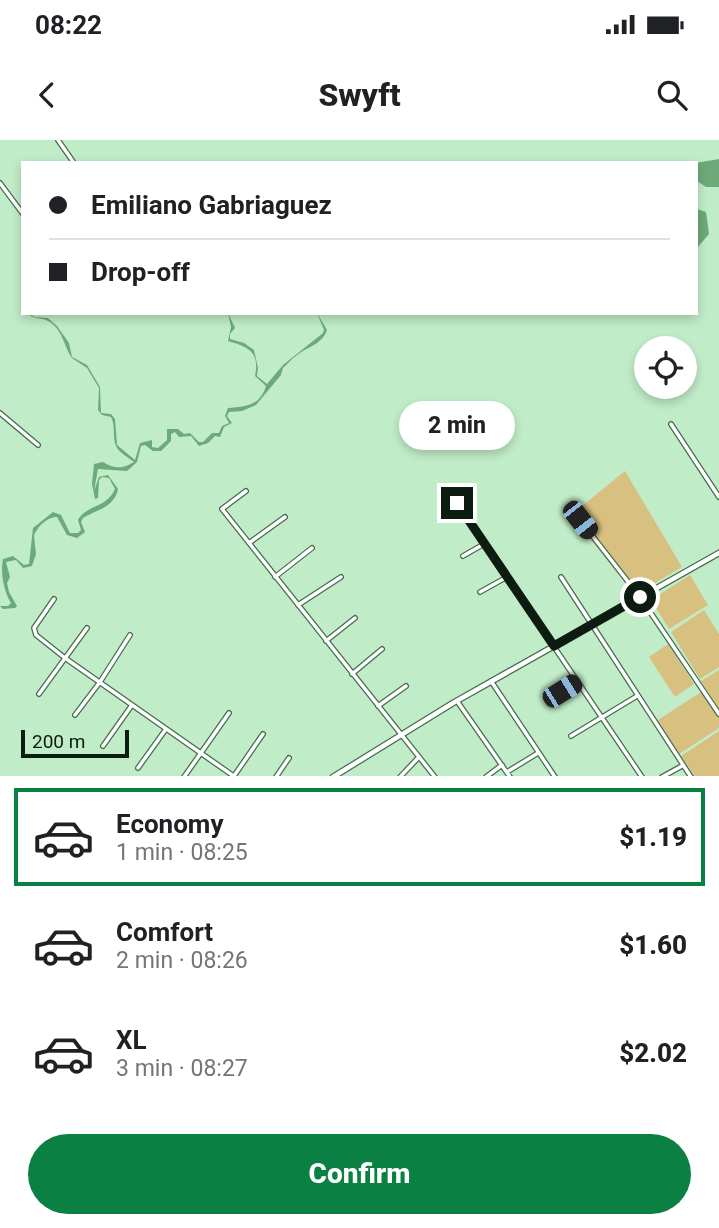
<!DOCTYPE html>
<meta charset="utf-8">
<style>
:root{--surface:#fff;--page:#f6f6f6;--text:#202124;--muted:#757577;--line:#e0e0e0;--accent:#0b8043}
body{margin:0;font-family:Roboto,sans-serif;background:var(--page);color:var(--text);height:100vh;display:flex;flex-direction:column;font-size:26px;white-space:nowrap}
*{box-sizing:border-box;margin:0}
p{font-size:23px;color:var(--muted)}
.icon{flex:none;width:38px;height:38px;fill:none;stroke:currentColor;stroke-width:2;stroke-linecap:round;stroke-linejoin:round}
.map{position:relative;height:636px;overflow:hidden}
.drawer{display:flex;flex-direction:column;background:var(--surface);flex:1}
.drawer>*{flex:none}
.top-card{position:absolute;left:21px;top:21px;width:677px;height:154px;border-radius:0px;box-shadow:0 4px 10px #0003;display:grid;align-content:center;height:154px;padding:0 28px;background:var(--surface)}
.tools{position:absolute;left:634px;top:196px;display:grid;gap:14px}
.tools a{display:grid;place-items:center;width:63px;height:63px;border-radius:50%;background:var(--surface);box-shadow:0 4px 10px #0003;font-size:35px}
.scale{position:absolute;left:21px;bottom:18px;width:108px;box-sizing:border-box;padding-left:7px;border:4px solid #0c1c10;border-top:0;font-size:19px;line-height:24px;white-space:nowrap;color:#0c1c10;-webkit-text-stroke:5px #c1ecc8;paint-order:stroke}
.end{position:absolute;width:32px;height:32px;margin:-16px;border:9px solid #0c1c10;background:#fff;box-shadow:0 0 0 4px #fff}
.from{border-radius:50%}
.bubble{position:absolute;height:49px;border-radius:24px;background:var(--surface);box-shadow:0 4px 10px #0003;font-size:23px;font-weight:800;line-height:49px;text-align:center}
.car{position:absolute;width:21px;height:42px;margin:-21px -10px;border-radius:9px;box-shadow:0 0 5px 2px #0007;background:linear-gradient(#222 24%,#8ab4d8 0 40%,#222 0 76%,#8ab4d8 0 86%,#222 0)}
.top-card b{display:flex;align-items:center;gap:24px;height:66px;font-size:26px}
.top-card b+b{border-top:2px solid var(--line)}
.top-card i{width:18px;height:18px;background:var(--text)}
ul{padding:12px 0 0;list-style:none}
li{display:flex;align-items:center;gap:21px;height:98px;margin:0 14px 10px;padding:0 14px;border:4px solid transparent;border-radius:0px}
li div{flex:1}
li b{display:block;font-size:26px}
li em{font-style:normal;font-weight:800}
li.on{border-color:var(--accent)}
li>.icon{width:63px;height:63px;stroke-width:1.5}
.primary-button{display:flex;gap:14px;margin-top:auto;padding:14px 28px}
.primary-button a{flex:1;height:80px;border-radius:42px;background:var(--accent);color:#fff;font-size:28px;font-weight:800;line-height:80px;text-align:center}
.status{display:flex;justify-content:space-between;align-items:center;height:49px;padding:0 35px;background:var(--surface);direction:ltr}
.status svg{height:19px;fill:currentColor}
header{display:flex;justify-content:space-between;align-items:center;height:91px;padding:0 28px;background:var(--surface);font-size:32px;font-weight:800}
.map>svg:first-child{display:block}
.green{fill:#d8c081}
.water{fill:#6daa79}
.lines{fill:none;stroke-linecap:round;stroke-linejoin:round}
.minor-casing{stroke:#456c4d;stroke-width:6}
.major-casing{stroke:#456c4d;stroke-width:7}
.minor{stroke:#fff;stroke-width:3.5}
.major{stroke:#fff;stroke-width:4.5}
.route{stroke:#0c1c10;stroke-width:9}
</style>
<div class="status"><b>08:22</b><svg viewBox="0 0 49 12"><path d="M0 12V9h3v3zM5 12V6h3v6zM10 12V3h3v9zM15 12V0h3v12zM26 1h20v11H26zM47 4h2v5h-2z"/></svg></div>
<header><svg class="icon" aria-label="back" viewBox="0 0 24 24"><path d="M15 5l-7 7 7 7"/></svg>Swyft<svg class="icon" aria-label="search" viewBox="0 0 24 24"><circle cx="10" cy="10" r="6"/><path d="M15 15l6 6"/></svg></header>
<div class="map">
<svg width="719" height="637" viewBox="0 0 719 637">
<rect width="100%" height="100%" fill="#c1ecc8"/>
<path class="green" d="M625 331 682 427 635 455 571 375Z
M690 435 708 465 669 489 651 460Z
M704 470 719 494V527L700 539 671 492Z
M668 504 694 544 675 557 649 517Z
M719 530V569L701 541Z
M704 550 719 574V588L679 614 658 580Z
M719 591V636H695L681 616Z"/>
<path class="water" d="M719 19V47H706L697 41 696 23H695Z
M697 69 706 72 709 94 697 108Z
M28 173 35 177 48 178 57 186 69 203 72 217 87 225 100 247 101 273 111 274 115 279 117 305 135 320 140 303 152 300V307L158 308 167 300V289H178L184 294 190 293 199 302H203L212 293H219L222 286 229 283 225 276 228 268C245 267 260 266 266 246L255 236C260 211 248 207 228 201L231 187 228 173 235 188 230 194V199L244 203 254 210 258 228 257 236 267 244 283 225 323 193 324 190 317 173 327 190C322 205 306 207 296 216 291 219 288 224 283 228L281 235 256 265 242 271 229 272 227 276 232 283 224 287 220 297 215 296 208 303 199 306 191 296 179 297 175 292 171 294V301L161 311H153L145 305 141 306 137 322 127 331 98 329 94 351 99 337 108 335 118 349C114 368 97 369 83 378L81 382 85 392 77 398 67 395 57 377C47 377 37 387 34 396L36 414 32 426 23 428 16 420 6 422 10 437 7 443 9 452 17 466 15 468 3 469 0 466H8L11 463C4 452 0 432 3 419L13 416 24 425 29 424 33 388 53 372 61 375 70 393H78L81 390 78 380C86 365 107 368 115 349L109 338 102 337 99 340 98 358 95 359 92 344 94 324 103 322C114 329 123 329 134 322 128 317 119 313 116 306 112 296 116 286 111 277L102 275 98 270 99 248 87 228 72 218C64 207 63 189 48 181 40 177 34 180 28 173Z"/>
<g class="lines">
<g class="minor-casing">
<path id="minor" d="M58 0 74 23
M0 43 23 74
M0 273 38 305
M671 284 719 357
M246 351 222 369 435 637
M457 363 642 637
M580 380 640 457 719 574
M249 403 285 377
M463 416 484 404
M275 437 312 408
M561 437 691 637
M480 452 507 437
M54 459 34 488 36 495 65 518 235 637
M298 465 341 437
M326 501 355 478
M352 534 382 509
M491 541 555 637
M39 554 87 488
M547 560 577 541
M457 561 510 637
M378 566 406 546
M75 575 100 542 130 495
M571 596 637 556
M103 606 132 565
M138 628 166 589
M507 632 538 613
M234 636 263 594
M184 637 229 573
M276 637 289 618
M400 637 419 617
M486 637 502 625
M662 637 682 626"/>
</g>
<g class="major-casing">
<path id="major" d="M333 637 453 563 719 413"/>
</g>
<use href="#minor" class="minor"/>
<use href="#major" class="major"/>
</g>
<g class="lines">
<path class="route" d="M457 363 554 506 640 457"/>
</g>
</svg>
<div class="tools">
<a><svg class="icon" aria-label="locate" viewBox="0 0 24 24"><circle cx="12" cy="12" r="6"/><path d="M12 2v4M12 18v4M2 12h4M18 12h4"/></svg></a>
</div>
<div class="scale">200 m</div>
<i class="end from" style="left:640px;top:457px"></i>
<i class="end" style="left:457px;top:363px"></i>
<div class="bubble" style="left:399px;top:261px;width:116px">2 min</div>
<i class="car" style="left:580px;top:380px;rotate:142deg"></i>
<i class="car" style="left:562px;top:551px;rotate:58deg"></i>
<div class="top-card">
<b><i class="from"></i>Emiliano Gabriaguez</b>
<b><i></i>Drop-off</b>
</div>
</div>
<section class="drawer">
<ul>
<li class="on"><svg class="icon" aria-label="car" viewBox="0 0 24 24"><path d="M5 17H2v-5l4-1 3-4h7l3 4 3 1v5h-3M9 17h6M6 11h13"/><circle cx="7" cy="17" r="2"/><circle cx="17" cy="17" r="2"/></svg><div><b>Economy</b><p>1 min · 08:25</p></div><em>$1.19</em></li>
<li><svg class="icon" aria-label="car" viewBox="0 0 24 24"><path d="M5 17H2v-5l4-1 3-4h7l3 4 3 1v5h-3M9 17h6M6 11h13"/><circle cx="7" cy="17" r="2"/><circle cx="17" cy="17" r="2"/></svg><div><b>Comfort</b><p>2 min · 08:26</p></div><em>$1.60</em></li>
<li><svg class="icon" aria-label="car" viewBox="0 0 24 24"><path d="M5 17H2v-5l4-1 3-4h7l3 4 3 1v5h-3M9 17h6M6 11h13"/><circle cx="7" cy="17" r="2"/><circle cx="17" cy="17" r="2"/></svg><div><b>XL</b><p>3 min · 08:27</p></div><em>$2.02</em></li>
</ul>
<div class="primary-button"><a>Confirm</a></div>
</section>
